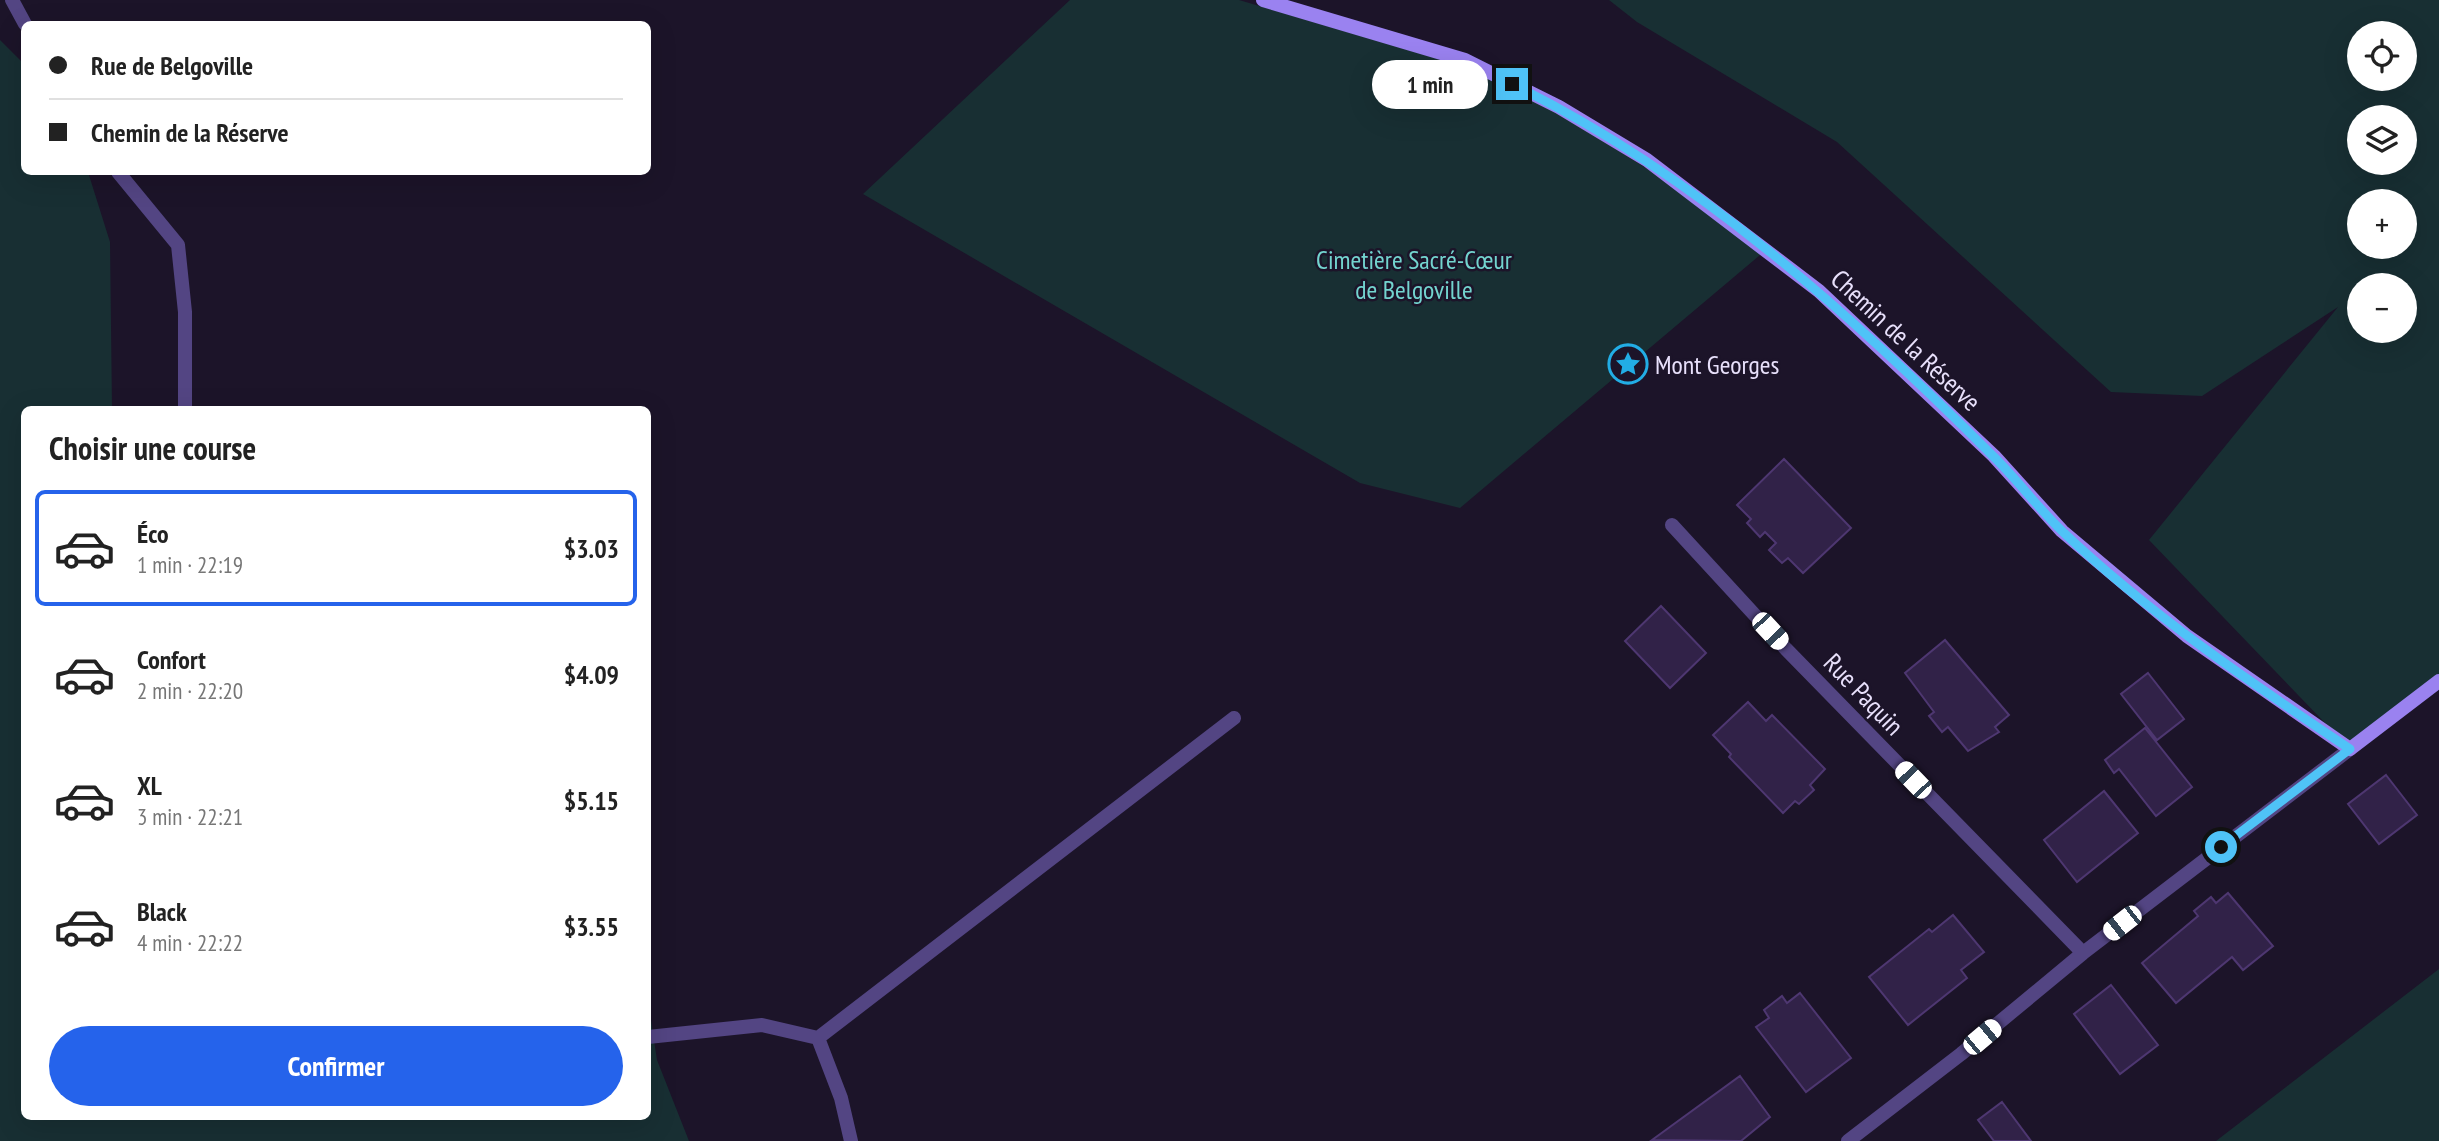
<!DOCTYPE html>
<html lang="fr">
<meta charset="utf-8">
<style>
:root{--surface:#fff;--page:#f2f2f2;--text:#222;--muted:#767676;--line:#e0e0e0;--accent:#2563eb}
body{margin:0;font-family:"PT Sans Narrow",sans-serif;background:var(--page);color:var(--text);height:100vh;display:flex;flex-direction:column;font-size:26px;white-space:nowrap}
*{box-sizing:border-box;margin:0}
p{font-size:23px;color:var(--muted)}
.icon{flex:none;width:38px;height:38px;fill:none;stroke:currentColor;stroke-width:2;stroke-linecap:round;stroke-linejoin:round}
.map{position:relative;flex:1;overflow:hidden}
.drawer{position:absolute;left:21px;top:406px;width:630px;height:714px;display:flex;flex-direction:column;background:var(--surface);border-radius:10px;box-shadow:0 7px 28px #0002}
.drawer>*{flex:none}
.top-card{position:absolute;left:21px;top:21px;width:630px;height:154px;border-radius:10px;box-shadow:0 7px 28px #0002;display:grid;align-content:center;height:154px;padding:0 28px;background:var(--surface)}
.fabs{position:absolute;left:2347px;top:21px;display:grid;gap:14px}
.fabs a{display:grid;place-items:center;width:70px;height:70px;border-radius:50%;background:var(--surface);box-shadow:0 7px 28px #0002;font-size:35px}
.end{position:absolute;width:32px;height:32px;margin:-16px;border:9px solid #4fc3f7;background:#111;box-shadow:0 0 0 4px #111}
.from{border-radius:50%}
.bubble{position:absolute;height:49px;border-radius:24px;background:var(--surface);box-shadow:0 7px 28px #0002;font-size:23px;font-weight:700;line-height:49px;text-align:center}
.car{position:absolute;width:21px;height:42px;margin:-21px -10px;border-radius:9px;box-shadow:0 0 5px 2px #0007;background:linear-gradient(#fff 24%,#345 0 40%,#fff 0 76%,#345 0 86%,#fff 0)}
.top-card b{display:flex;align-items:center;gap:24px;height:66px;font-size:26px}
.top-card b+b{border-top:2px solid var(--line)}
.top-card i{width:18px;height:18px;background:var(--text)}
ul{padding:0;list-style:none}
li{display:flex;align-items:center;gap:21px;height:116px;margin:0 14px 10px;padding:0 14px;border:4px solid transparent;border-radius:10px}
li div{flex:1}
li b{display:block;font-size:26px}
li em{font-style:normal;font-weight:700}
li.current{border-color:var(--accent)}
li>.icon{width:63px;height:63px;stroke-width:1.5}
h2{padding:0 28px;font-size:32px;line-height:84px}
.cta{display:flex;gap:14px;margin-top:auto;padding:14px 28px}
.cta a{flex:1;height:80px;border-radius:42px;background:var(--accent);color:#fff;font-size:28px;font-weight:700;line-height:80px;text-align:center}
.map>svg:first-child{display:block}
.green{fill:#182f33;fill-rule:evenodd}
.building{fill:#312248;stroke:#4e3771;stroke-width:2}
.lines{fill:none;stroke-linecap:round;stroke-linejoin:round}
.street{stroke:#534583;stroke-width:14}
.secondary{stroke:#9a82f0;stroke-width:14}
.route{stroke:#4fc3f7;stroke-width:9}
.labels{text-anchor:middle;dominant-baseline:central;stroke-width:5;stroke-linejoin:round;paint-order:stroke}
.park-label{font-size:26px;fill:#73d4cf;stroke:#1c1429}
.street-label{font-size:26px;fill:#e8e0fb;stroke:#1c1429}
.poi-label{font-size:26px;fill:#e8e0fb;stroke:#1c1429;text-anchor:start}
</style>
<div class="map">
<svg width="2439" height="1141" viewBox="0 0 2439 1141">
<rect width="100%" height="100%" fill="#1c1429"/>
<path class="green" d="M1070 0H1239L1462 66 1558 113 1726 218 1766 250 1460 508 1360 483 863 194Z
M1609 0H2439V688L2350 749 2149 540 2338 307 2202 396 2111 392 1837 142 1637 22ZM2359 33H2404V79H2359ZM2359 117H2404V163H2359ZM2359 201H2404V247H2359ZM2359 285H2404V331H2359Z
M0 40 24 64V172H88L110 242 112 409 24 410V1116H648V1000L657 1060 689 1141H0Z
M2439 969V1141H2216Z"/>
<path class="building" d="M1784 459 1851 528 1803 573 1788 558 1782 563 1769 550 1776 543 1765 532 1760 537 1747 523 1751 519 1737 505Z
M1661 606 1706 653 1670 688 1625 641Z
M1945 640 2009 715 1995 727 1999 732 1968 751 1948 727 1942 732 1929 716 1934 712 1905 673Z
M2148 673 2184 719 2157 740 2121 694Z
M1748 702 1766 721 1772 715 1825 769 1810 785 1814 790 1799 804 1795 801 1783 813 1729 757 1731 754 1713 735Z
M2145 728 2192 787 2156 816 2119 769 2114 773 2105 760Z
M2386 775 2417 815 2379 844 2348 804Z
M2104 791 2138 833 2077 882 2044 840Z
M2228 893 2273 946 2243 970 2232 957 2176 1003 2142 963 2198 916 2194 911 2211 897 2216 903Z
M1953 915 1984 952 1961 970 1967 978 1908 1025 1869 977 1929 929 1932 932Z
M2111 985 2158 1045 2120 1074 2074 1014Z
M1800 993 1851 1058 1806 1092 1756 1027 1769 1018 1764 1010 1782 996 1787 1003Z
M1740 1076 1770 1117 1741 1141 1652 1140Z
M2002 1102 2031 1141H1994L1978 1120Z"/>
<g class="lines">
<path class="street" d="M12 0 25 24
M118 172 178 245 185 312V410
M1672 525 1786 649 2083 953
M648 1037 762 1025 818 1038 841 1098 851 1141
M818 1038 1234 718
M1848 1141 1961 1054 2083 953 2350 749"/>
<path class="secondary" d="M1263 0 1465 60 1559 107 1647 160 1819 291 1994 456 2062 531 2187 636 2350 749 2439 681"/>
</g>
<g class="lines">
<path class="route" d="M1512 84C1695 174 1849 312 1992 455 2017 479 2037 507 2062 531 2149 614 2250 682 2350 749L2221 847"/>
</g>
<defs>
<g id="sight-ring" transform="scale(2.0125)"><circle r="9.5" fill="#1c1429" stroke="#22ade5" stroke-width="1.5"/><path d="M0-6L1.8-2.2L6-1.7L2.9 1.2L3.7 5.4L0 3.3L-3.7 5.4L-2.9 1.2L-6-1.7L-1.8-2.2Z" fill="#22ade5"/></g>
</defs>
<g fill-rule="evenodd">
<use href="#sight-ring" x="1628" y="364"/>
</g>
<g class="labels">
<g class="park-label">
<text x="1414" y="259">Cimetière Sacré-Cœur<tspan x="1414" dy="30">de Belgoville</tspan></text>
</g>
<g class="street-label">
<text transform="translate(1906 340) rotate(43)">Chemin de la Réserve</text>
<text transform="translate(1864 694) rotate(46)">Rue Paquin</text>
</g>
<g class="poi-label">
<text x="1655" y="364">Mont Georges</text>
</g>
</g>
</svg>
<div class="fabs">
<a><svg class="icon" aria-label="locate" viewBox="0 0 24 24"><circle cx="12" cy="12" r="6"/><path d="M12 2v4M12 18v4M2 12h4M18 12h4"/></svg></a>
<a><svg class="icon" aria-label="layers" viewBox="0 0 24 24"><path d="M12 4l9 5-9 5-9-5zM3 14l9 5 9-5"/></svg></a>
<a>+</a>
<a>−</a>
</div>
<i class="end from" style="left:2221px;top:847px"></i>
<i class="end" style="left:1512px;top:84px"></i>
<div class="bubble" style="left:1372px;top:60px;width:116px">1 min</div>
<i class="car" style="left:1770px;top:631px;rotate:137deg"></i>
<i class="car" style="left:1913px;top:780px;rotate:316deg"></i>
<i class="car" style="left:2122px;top:923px;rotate:232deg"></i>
<i class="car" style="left:1982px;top:1037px;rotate:50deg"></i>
<div class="top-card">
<b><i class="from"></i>Rue de Belgoville</b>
<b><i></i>Chemin de la Réserve</b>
</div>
<section class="drawer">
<h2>Choisir une course</h2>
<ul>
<li class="current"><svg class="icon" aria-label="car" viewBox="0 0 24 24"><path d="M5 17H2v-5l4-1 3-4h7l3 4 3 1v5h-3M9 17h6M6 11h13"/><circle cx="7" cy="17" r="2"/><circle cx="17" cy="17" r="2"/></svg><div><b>Éco</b><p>1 min · 22:19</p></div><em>$3.03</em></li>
<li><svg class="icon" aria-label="car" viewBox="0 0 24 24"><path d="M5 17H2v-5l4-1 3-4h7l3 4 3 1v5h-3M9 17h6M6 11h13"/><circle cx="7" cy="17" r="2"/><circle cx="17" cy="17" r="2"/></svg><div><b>Confort</b><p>2 min · 22:20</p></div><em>$4.09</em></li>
<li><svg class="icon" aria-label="car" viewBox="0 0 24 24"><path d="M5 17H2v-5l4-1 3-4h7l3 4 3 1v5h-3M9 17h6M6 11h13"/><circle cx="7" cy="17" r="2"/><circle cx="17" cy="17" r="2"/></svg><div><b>XL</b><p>3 min · 22:21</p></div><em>$5.15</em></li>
<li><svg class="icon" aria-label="car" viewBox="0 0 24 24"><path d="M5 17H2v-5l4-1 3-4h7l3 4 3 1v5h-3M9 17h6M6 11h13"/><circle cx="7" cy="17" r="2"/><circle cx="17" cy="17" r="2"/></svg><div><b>Black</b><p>4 min · 22:22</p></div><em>$3.55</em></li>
</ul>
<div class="cta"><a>Confirmer</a></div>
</section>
</div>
